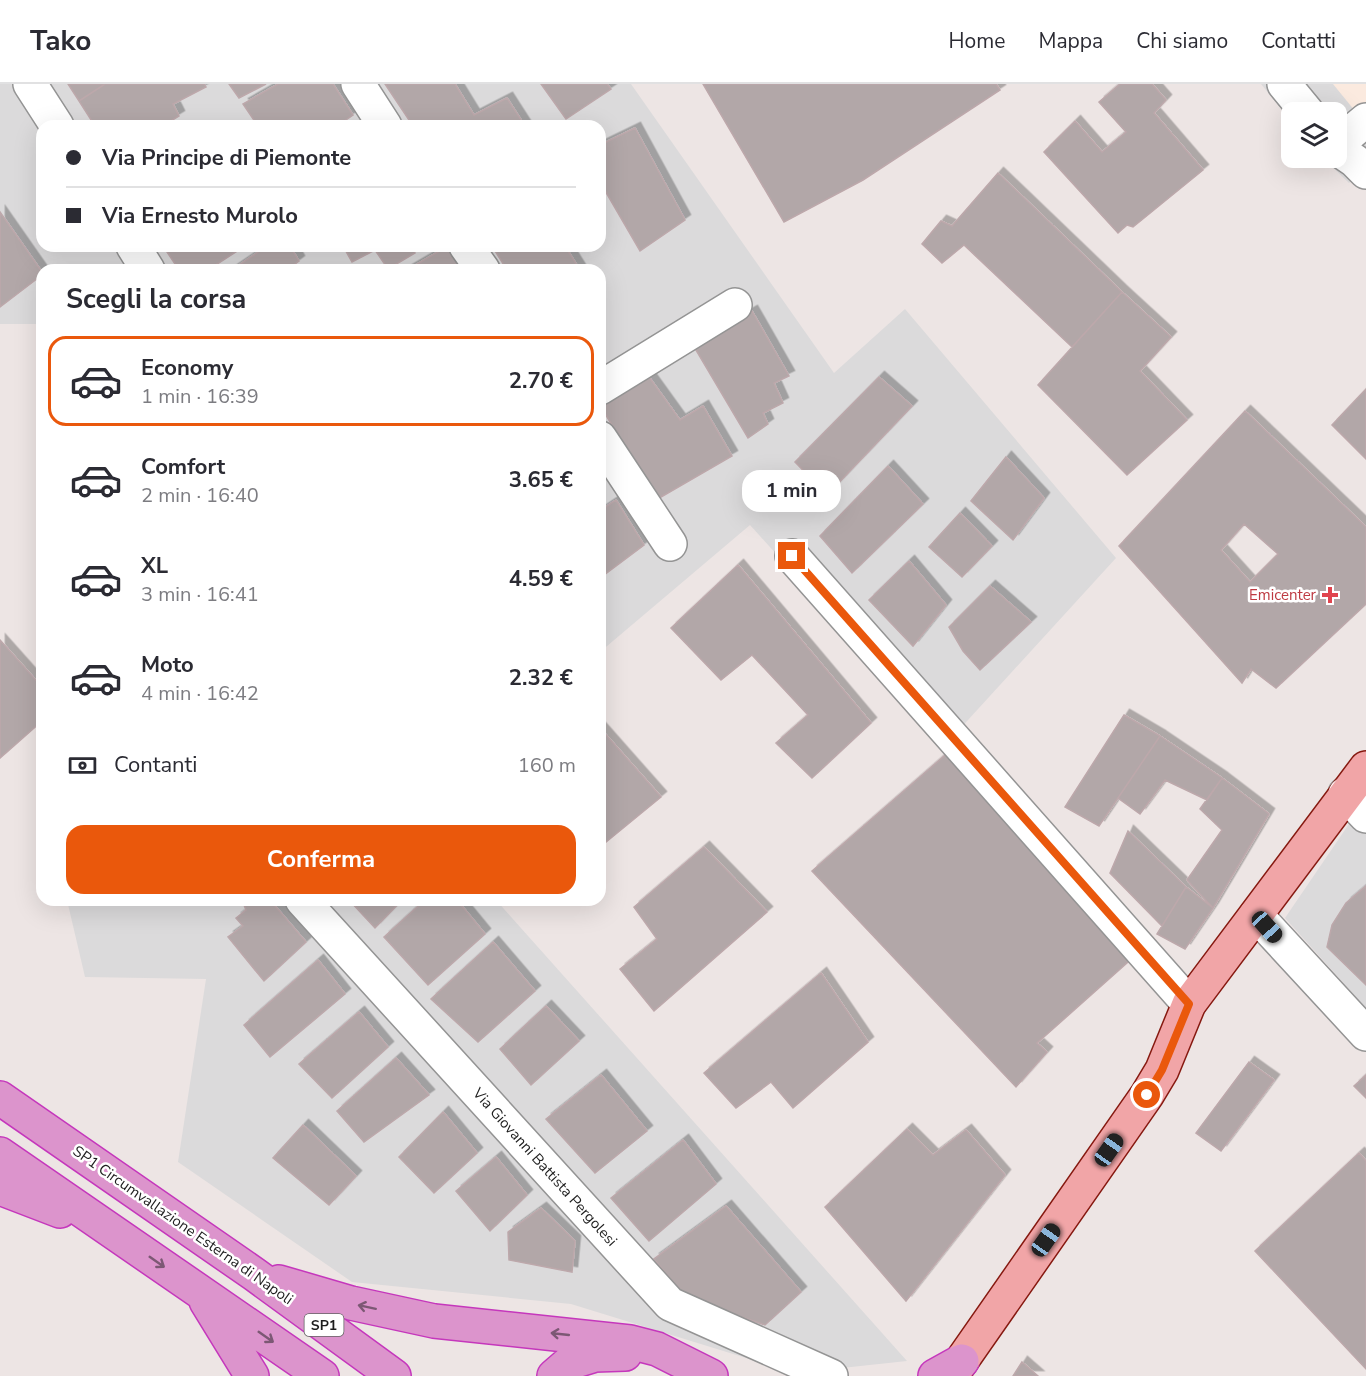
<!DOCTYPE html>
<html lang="it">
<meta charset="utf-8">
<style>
:root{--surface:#fff;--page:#f2f2f3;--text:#2b2b33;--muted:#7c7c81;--line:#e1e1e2;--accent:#ea580c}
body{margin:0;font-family:"Nunito Sans",sans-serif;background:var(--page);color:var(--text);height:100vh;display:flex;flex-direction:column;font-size:22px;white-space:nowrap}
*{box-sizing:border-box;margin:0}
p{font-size:20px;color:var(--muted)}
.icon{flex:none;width:33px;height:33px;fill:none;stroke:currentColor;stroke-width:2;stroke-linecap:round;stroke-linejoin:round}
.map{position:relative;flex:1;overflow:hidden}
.drawer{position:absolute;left:36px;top:180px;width:570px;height:642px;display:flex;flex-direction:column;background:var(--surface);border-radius:18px;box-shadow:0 6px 24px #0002}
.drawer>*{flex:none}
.guide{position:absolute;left:36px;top:36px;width:570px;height:132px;border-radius:18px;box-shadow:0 6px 24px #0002;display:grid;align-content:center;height:132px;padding:0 30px;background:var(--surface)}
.buttons{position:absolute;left:1281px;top:18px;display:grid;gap:12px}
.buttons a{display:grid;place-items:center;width:66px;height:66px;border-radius:12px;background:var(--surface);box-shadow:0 6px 24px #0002;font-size:30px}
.end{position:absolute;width:27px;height:27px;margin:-14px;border:8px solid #ea580c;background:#fff;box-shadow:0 0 0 3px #fff}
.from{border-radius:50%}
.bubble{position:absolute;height:42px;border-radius:18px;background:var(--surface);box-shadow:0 6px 24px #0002;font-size:20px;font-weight:700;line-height:42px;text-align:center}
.car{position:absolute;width:18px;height:36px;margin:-18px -9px;border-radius:8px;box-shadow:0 0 4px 2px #0007;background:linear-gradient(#222 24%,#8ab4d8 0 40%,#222 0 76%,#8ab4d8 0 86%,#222 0)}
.guide b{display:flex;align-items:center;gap:21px;height:57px;font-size:22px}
.guide b+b{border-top:2px solid var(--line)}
.guide i{width:15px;height:15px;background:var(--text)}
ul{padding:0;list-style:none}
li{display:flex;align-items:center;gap:18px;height:90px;margin:0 12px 9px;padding:0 18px;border:3px solid transparent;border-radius:18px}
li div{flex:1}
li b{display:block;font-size:22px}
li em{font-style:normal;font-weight:700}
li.current{border-color:var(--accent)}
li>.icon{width:54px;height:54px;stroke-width:1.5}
h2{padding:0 30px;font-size:27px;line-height:72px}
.pay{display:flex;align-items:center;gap:15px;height:66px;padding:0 30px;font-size:22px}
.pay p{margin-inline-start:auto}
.cta{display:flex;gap:12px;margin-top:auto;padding:12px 30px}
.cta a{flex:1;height:69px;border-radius:18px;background:var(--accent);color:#fff;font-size:24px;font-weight:700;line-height:69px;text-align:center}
header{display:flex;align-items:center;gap:36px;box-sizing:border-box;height:84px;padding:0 30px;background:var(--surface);border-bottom:2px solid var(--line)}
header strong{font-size:28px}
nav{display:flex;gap:33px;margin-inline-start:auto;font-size:21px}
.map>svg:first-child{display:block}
.residential{fill:#dbdadb;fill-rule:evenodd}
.education{fill:#fbeadf}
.building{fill:#b2a7a8;stroke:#bda8ab;stroke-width:1.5;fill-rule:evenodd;filter:url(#shadow)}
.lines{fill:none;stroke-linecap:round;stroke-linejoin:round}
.minor-casing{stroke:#949494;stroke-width:36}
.major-casing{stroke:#861910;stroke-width:36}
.highway-casing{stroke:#c537bc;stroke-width:36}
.minor{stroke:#fff;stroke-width:33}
.major{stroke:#f1a5a7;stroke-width:33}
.highway{stroke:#dc94cc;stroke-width:33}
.oneway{stroke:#7c5874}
.route{stroke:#ea580c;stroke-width:8}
.health-dot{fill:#e0444e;stroke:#fff;stroke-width:2}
.labels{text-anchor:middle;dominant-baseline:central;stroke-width:5;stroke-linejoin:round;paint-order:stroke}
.shield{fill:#fff;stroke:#616161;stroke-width:1.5}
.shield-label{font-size:14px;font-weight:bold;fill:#1d1d1d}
.health-label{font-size:15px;fill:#be3a42;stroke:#fff;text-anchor:end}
.street-label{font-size:15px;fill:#1d1d1d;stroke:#fff}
</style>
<header>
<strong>Tako</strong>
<nav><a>Home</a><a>Mappa</a><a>Chi siamo</a><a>Contatti</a></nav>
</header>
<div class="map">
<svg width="1366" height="1292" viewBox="0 0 1366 1292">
<defs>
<filter id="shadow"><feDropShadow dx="5.5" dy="-5.5" stdDeviation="0" flood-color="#0004"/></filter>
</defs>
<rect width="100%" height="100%" fill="#ede5e4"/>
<path class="residential" d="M0 0H631L834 289 905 225 1116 474 947 659 750 441 600 568V186H42V240H0ZM42 42H600V162H42Z
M1261 0H1366V85L1349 99 1323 74H1336V28H1292L1291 37Z
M1366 715V924L1285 834Z
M67 816H496L907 1277 795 1289 571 1220 352 1198 178 1078 206 895 85 893Z"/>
<path class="education" d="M1333 0H1366V18L1355 27Z"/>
<path class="building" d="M68 0H105L79 17Z
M105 0H204L206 3 173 20 179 32 163 42H95L79 17Z
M229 0H266L239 14Z
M278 0H333L353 31 337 42H258L243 20Z
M385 0H455L474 31 507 14 525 42H413Z
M541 0H607L611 5 566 35Z
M703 0H996L1000 6 863 96 784 138Z
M1120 0H1152L1166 16 1154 29 1203 86 1133 143 1127 141 1118 149 1044 68 1075 37 1102 68 1126 48 1099 18Z
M635 44 685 136 640 167 600 98V61Z
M998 89 1122 208 1072 263 964 161 942 179 922 160 941 137 952 142Z
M0 128 42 188V191L0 223Z
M163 162H245L208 186H179Z
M267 162H290L299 177 287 186H232Z
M343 162H411L415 169 388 185 375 166 352 178Z
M448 162 464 186H407Z
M492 162H565L580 186H507Z
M1122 208 1171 253 1140 287 1187 336 1127 391 1038 301Z
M752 227 789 292 774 299 783 319 763 329 768 340 748 354 693 261Z
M649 293 680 336 703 322 732 372 656 416 600 321Z
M879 293 912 322 827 411 795 378Z
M1366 305V375L1332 341Z
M1245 327 1366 443V520L1276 604 1251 585 1242 599 1119 462ZM1244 440 1278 470 1250 498 1221 466Z
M1006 373 1044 414 1013 456 971 417Z
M888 382 923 420 852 489 820 452Z
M616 416 644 461 600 494V427Z
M960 429 992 462 962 493 929 463Z
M909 477 946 521 913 562 869 516Z
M738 481 871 639 812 694 776 659 808 631 752 571 721 596 671 544Z
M990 502 1031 538 980 586 963 567 949 543Z
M0 556 42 603V637L0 674Z
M1124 631 1160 652 1099 742 1065 723Z
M600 644 661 713 600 763Z
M1160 652 1222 694 1207 716 1165 696 1140 730 1118 714Z
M951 666 1137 870 1037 959 1047 968 1016 1003 812 787Z
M1222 694 1269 730 1213 824 1187 796 1222 746 1200 725Z
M1128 747 1186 803 1162 842 1110 789Z
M704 763 767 828 654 927 620 885 657 855 634 823Z
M1366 802V901L1327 863 1332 841 1346 819Z
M1186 803 1213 824 1185 865 1157 850Z
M242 816H270L306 858 264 897 228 853 243 842 236 834 246 826Z
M349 816H402L375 844Z
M425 816H457L485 850 428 901 384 853Z
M493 858 535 907 478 958 431 915Z
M318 876 345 910 270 973 244 941Z
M821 889 868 958 793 1024 771 998 736 1024 704 989Z
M546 922 579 957 531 1001 500 965Z
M359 928 388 963 332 1014 299 980Z
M396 974 429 1011 364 1058 337 1027Z
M1249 978 1274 996 1221 1067 1196 1049Z
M601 991 647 1047 595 1089 546 1035Z
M1366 991V1014L1354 1002Z
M443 1028 477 1069 434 1109 399 1073Z
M303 1041 356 1092 329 1121 273 1074Z
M907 1045 933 1071 966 1046 1005 1091 906 1217 825 1123Z
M683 1056 716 1100 649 1157 611 1114Z
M1359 1069 1366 1077V1285L1255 1167Z
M496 1073 527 1111 490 1147 456 1107Z
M726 1122 801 1208 765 1241 686 1214 654 1175Z
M541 1124 575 1157 572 1188 509 1176 508 1148Z
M1022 1278 1038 1292H1013Z"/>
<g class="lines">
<g class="minor-casing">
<path id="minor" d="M30 0 57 42
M358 0 385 42
M1284 0 1307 28
M1336 61 1366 36
M1336 64 1355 77 1366 88
M133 162 148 186
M466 162 483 186
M600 304 735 221
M600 354 670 460
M792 472 1189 920
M1345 710 1366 732
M302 816 670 1220 831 1292
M1256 831 1366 950"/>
</g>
<g class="major-casing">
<path id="major" d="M951 1292 1147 1011 1162 986 1189 920 1366 684"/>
</g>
<g class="highway-casing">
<path id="highway" d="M0 1014 254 1190 394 1292
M0 1070 322 1292
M0 1104 60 1127
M279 1198 351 1219 434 1237 630 1258 657 1265 711 1292
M206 1217 252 1292
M554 1292 569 1279 595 1271 625 1270
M935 1292 962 1277"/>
</g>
<use href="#minor" class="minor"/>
<use href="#major" class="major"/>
<use href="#highway" class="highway"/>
</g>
<defs><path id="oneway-shaft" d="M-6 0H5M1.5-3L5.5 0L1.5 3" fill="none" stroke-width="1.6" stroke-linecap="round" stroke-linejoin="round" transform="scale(1.5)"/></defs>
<g class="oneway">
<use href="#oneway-shaft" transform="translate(157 1178) rotate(35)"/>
<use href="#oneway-shaft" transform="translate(367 1223) rotate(-168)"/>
<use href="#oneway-shaft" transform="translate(560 1250) rotate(-174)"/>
<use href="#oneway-shaft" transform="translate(266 1253) rotate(35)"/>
</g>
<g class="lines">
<path class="route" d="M792 472 1189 920 1162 986 1147 1011"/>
</g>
<path class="health-dot" d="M1327 502h6v6h6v6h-6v6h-6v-6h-6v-6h6z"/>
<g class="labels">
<rect class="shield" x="304.5" y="1230" width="39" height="22" rx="4.5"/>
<g class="shield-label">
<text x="324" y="1241">SP1</text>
</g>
<g class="health-label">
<text x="1316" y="511">Emicenter</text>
</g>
<g class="street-label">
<text transform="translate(545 1083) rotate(48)">Via Giovanni Battista Pergolesi</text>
<text transform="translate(183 1141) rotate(35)">SP1 Circumvallazione Esterna di Napoli</text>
</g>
</g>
</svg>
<div class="buttons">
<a><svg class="icon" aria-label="layers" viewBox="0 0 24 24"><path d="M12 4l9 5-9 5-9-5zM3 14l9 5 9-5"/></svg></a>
</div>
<i class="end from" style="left:1147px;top:1011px"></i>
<i class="end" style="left:792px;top:472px"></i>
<div class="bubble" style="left:742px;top:386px;width:99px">1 min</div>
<i class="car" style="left:1267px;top:843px;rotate:138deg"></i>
<i class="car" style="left:1109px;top:1066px;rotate:35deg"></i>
<i class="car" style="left:1046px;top:1156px;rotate:35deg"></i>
<div class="guide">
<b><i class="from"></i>Via Principe di Piemonte</b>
<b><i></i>Via Ernesto Murolo</b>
</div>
<section class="drawer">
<h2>Scegli la corsa</h2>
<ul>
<li class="current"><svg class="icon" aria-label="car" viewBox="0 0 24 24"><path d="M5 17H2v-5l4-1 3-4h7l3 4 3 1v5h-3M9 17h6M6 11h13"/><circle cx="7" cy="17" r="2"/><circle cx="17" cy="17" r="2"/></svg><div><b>Economy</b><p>1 min · 16:39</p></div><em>2.70 €</em></li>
<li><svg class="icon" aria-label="car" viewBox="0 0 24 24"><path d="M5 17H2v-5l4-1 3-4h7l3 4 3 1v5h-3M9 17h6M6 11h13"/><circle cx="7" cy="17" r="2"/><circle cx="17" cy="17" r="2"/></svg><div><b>Comfort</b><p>2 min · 16:40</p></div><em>3.65 €</em></li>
<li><svg class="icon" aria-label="car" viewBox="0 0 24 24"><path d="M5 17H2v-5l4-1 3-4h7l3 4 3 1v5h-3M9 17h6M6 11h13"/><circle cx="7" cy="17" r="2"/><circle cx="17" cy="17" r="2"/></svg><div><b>XL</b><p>3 min · 16:41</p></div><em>4.59 €</em></li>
<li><svg class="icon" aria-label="car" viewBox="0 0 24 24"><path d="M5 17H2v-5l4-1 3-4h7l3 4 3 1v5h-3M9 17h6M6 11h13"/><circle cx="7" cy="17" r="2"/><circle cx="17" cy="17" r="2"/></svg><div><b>Moto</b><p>4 min · 16:42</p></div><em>2.32 €</em></li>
</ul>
<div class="pay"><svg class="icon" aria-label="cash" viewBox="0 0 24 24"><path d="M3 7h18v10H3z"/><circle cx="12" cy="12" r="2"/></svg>Contanti<p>160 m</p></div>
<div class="cta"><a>Conferma</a></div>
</section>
</div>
